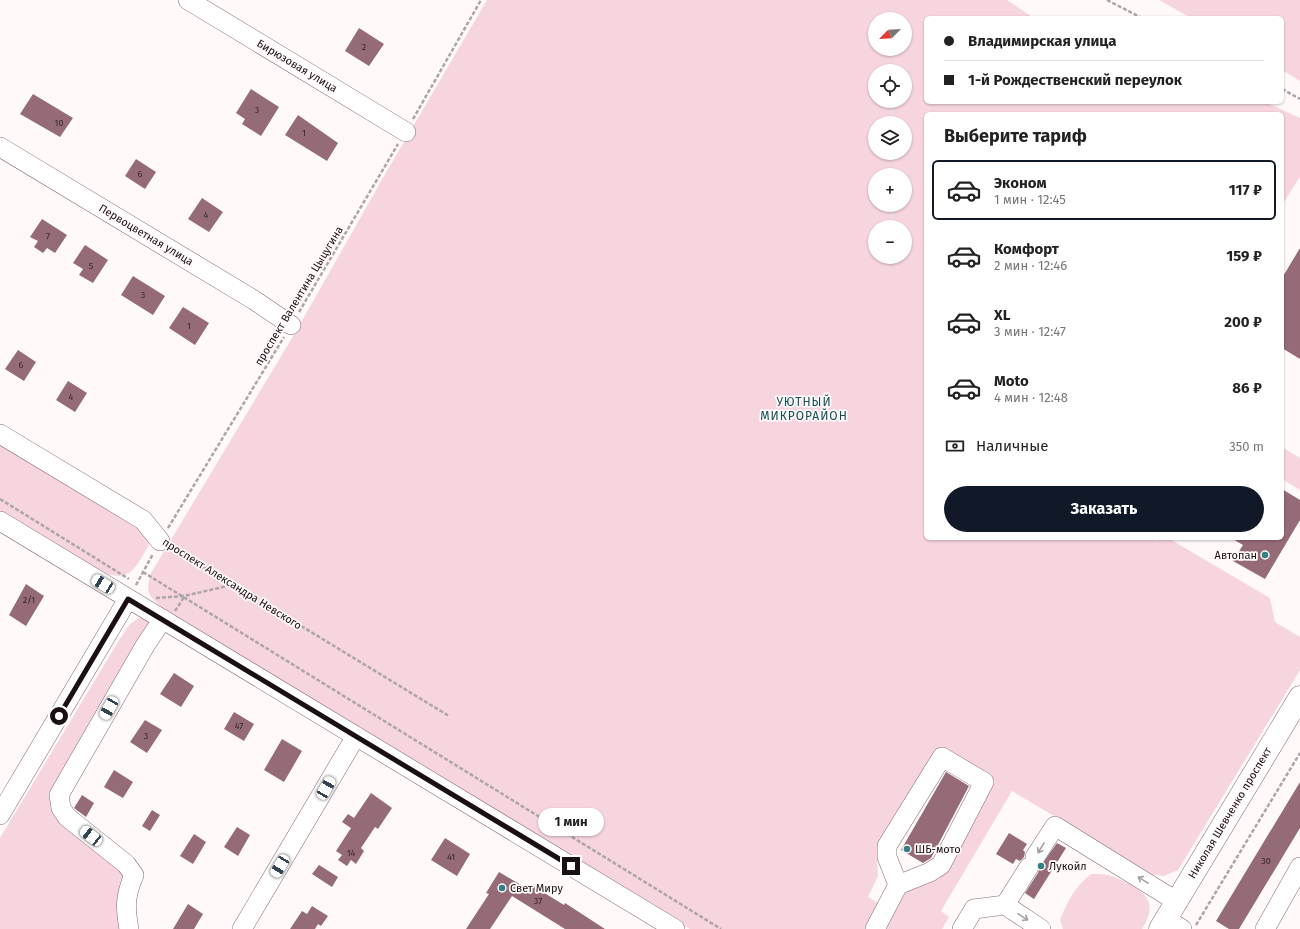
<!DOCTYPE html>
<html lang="ru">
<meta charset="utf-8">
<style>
:root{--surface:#fff;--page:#f2f2f2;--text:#222;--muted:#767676;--line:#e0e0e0;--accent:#111827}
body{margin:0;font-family:"Fira Sans",sans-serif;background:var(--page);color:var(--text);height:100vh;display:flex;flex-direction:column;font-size:15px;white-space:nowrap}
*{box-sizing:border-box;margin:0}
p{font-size:13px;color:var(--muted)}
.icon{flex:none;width:22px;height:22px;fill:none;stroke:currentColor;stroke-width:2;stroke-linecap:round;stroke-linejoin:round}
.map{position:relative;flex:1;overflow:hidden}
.sheet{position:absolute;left:924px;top:112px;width:360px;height:428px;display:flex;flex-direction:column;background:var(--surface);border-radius:6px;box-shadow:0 1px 3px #0004}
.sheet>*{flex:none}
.hud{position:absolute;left:924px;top:16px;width:360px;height:88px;border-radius:6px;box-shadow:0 1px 3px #0004;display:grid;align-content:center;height:88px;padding:0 20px;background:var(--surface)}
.needle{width:26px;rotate:246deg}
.buttons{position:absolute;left:868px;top:12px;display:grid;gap:8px}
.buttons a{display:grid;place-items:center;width:44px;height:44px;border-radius:50%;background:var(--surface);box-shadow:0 1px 3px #0004;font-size:20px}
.end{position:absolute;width:18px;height:18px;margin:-9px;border:5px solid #1a1013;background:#fff;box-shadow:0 0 0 2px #fff}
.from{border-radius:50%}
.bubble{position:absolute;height:28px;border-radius:14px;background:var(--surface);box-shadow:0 1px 3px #0004;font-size:13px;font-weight:700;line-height:28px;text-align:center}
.car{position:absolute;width:12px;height:24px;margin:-12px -6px;border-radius:5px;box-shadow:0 0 3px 1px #0007;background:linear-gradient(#fff 24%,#345 0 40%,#fff 0 76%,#345 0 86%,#fff 0)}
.hud b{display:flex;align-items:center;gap:14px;height:38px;font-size:15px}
.hud b+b{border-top:1px solid var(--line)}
.hud i{width:10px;height:10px;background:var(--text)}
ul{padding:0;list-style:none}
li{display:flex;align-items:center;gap:12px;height:60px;margin:0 8px 6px;padding:0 12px;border:2px solid transparent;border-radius:6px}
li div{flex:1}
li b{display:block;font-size:15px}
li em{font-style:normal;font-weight:700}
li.selected{border-color:var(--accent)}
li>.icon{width:36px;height:36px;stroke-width:1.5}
h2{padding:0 20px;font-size:18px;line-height:48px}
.pay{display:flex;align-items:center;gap:10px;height:44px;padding:0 20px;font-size:15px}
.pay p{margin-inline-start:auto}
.primary-button{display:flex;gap:8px;margin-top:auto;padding:8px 20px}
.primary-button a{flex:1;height:46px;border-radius:24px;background:var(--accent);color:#fff;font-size:16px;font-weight:700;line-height:46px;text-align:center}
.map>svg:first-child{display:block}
.green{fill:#f7d5df;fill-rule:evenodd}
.building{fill:#956b78}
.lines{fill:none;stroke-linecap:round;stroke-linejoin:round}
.minor-casing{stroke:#82686f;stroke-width:20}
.major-casing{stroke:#82686f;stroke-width:23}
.path{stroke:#ada5a7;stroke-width:2.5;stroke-dasharray:4 2;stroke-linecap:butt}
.minor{stroke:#fff;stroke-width:19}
.major{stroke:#fff;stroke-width:22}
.oneway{stroke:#a39fa1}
.route{stroke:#1a1013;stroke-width:5}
.poi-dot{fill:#357e83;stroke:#fff9fa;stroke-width:1.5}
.labels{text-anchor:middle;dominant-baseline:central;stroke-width:3.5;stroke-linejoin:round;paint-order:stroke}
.number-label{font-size:9px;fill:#39272c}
.street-label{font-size:11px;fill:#1a1013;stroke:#fff9fa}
.poi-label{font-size:11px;fill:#1a1013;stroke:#fff9fa;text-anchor:start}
.neighbourhood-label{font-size:12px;letter-spacing:1px;fill:#114f53;stroke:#fff9fa}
</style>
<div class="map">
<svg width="1300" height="929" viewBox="0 0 1300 929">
<rect width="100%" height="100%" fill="#fff9fa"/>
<path class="green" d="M487 0H1007L1034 18H926V102H1265L1300 118V177L1282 205V114H926V538H1152L1157 541 1159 538H1168L1270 598 1275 622 1300 637V670L1178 870 1164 876 1147 874 1108 848 1012 791 941 911 949 917 942 929H887L888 920 907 890 917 884 928 883 939 879 946 870 995 781 938 748 883 843 877 857 878 876 868 897 880 904 869 929H690L502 816 163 608C148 595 145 593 151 573L295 333 384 176ZM875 19H905V49H875ZM875 71H905V101H875ZM875 123H905V153H875ZM875 175H905V205H875ZM875 227H905V257H875Z
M1159 0H1300V81L1282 70V18H1191Z
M0 440 142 529 149 545C135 567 133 582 103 573L0 511Z
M1282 447 1300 458V490L1282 479Z
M139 618H147L150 626 55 791 127 875 125 929H0V838L121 637 130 624Z
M1092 874C1111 874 1112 876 1127 883 1151 895 1156 906 1142 929H1063L1060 920C1067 902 1076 884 1092 874Z"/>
<path class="building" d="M359 28 384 44 369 66 345 51Z
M251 89 279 107 261 136 242 124 245 119 236 113Z
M33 94 73 118 60 137 20 114Z
M298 115 338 143 327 161 285 135Z
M136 159 156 172 145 189 125 176Z
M202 198 223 212 209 232 188 219Z
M42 219 67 235 55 253 47 248 43 253 34 247 38 241 30 237Z
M85 245 108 260 93 283 79 275 83 269 73 263Z
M1300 248V359L1282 348V278Z
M133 276 165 296 153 315 121 295Z
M183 307 209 323 195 345 169 328Z
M18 350 36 362 24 381 5 369Z
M68 381 87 393 75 412 56 400Z
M1282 489 1300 500V520L1265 579 1233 561 1243 545 1231 538H1282Z
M26 584 44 596 26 626 9 615Z
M174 673 194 686 181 707 160 694Z
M234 712 254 724 244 741 224 729Z
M145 720 162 730 147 753 130 742Z
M282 739 302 751 284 782 264 770Z
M114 770 133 782 123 798 104 787Z
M946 772 969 786 931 858 923 863 901 850Z
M1300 782V828L1239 929H1229L1216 921Z
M371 793 392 808 378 829 375 827 361 848 364 851 356 864 351 860 347 866 338 860 342 855 336 851 351 828 342 822 348 814 354 818Z
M82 795 94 803 86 817 74 808Z
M152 810 160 815 150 831 142 826Z
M237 827 250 835 238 856 224 847Z
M1009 833 1027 844 1023 850 1025 852 1024 857 1020 861 1016 859 1013 864 996 854Z
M194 834 206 842 193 864 180 856Z
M445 838 470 854 457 876 431 860Z
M1057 843 1066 848 1034 899 1025 893 1038 873 1040 867Z
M319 865 338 877 332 887 312 874Z
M499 872 531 891 533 886 564 905 565 903 605 929H565L512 896 490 929H466L489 894 486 893Z
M188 904 203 914 194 929H173Z
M312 906 328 916 321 926 318 924 315 929H290L302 911 307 914Z"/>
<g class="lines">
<g class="minor-casing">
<path id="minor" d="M188 0 406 132
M0 147 254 300 291 325
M0 434 143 520 160 541
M0 521 675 929
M0 815 128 599
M1035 857 1055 826 1176 901
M1029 867 1005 905 1041 929
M1166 919 1182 929
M129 929C125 907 125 896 134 875L126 864 67 817 61 808 59 795 146 644 163 619
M242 929 356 736
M875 929 898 885 930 872 941 865 984 782 942 757 887 846V857L898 885
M962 929 974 909 1005 905
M1265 929 1300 867"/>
</g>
<g class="major-casing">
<path id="major" d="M1160 929 1300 697"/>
</g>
<path class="path" d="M1107 0 1142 18
M1282 89 1300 99
M413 119 481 0
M299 312 398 144
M0 499 129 579
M168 528 284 337
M173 548 449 716
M143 572 721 929
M136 585 153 554
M156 598 184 596 232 585
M175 611 184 597
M1196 925 1300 753"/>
<use href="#minor" class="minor"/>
<use href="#major" class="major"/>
</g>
<defs><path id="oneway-shaft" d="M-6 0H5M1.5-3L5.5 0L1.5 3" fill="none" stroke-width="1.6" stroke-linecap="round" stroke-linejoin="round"/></defs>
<g class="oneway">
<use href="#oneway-shaft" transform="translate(1041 848) rotate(122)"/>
<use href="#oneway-shaft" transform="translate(1143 880) rotate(-148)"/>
<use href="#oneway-shaft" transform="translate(1023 917) rotate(34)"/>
</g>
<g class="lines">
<path class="route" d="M59 716 128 599 571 866"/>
</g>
<g class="poi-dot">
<circle cx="1265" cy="555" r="4"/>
<circle cx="907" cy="849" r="4"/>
<circle cx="1041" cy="866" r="4"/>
<circle cx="502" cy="888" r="4"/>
</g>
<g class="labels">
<g class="number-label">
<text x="364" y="47">2</text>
<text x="257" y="110">3</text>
<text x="59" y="123">10</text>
<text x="304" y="133">1</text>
<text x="140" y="174">6</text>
<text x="206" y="215">4</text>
<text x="48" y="236">7</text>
<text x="91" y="266">5</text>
<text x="143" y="295">3</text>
<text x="189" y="326">1</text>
<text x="21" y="365">6</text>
<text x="71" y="397">4</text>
<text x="29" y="600">2/1</text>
<text x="239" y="726">47</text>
<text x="146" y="736">3</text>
<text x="351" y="853">14</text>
<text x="451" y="857">41</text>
<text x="1266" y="861">30</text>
<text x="538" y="901">37</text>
</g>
<g class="street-label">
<text transform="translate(297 66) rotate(31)">Бирюзовая улица</text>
<text transform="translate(146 235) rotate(31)">Первоцветная улица</text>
<text transform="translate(299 296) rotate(-59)">проспект Валентина Цыцугина</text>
<text transform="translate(232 584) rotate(32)">проспект Александра Невского</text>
<text transform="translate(1230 813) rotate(-59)">Николая Шевченко проспект</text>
</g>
<g class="poi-label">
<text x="1257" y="555" text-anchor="end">Автопан</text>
<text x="915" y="849">ШБ-мото</text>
<text x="1049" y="866">Лукойл</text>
<text x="510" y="888">Свет Миру</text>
</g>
<g class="neighbourhood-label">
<text x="804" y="402">УЮТНЫЙ<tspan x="804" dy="14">МИКРОРАЙОН</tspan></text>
</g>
</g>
</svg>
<div class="buttons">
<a><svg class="needle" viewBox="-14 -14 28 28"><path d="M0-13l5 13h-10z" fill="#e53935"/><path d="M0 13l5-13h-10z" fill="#767676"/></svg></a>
<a><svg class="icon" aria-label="locate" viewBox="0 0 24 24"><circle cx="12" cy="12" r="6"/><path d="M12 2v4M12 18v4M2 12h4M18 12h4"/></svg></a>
<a><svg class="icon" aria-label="layers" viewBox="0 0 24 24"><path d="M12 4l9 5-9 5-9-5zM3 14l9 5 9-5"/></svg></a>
<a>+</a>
<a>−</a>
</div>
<i class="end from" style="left:59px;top:716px"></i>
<i class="end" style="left:571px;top:866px"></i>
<div class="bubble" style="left:538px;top:808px;width:66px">1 мин</div>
<i class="car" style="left:103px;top:584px;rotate:301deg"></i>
<i class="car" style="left:109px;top:708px;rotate:210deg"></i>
<i class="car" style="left:326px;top:788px;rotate:30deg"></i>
<i class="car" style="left:91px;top:836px;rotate:308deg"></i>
<i class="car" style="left:280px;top:866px;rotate:211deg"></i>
<div class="hud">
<b><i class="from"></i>Владимирская улица</b>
<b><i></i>1-й Рождественский переулок</b>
</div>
<section class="sheet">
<h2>Выберите тариф</h2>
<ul>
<li class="selected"><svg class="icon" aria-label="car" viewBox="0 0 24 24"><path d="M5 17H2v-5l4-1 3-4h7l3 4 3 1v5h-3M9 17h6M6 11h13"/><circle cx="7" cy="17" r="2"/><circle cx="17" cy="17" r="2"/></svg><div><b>Эконом</b><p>1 мин · 12:45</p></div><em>117 ₽</em></li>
<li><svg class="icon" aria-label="car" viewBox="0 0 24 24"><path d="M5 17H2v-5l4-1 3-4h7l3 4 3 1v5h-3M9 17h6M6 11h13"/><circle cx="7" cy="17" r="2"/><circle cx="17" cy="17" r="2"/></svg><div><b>Комфорт</b><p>2 мин · 12:46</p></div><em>159 ₽</em></li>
<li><svg class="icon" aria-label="car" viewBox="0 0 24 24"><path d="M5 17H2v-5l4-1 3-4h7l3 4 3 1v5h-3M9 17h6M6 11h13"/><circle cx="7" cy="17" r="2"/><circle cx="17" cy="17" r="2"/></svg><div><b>XL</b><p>3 мин · 12:47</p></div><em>200 ₽</em></li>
<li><svg class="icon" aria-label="car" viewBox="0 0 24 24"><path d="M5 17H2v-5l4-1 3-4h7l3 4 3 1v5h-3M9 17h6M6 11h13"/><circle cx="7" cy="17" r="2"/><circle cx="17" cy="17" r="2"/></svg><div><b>Moto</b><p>4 мин · 12:48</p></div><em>86 ₽</em></li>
</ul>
<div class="pay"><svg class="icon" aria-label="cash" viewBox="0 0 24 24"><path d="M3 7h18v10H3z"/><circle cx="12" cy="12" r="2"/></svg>Наличные<p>350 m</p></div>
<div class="primary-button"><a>Заказать</a></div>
</section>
</div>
